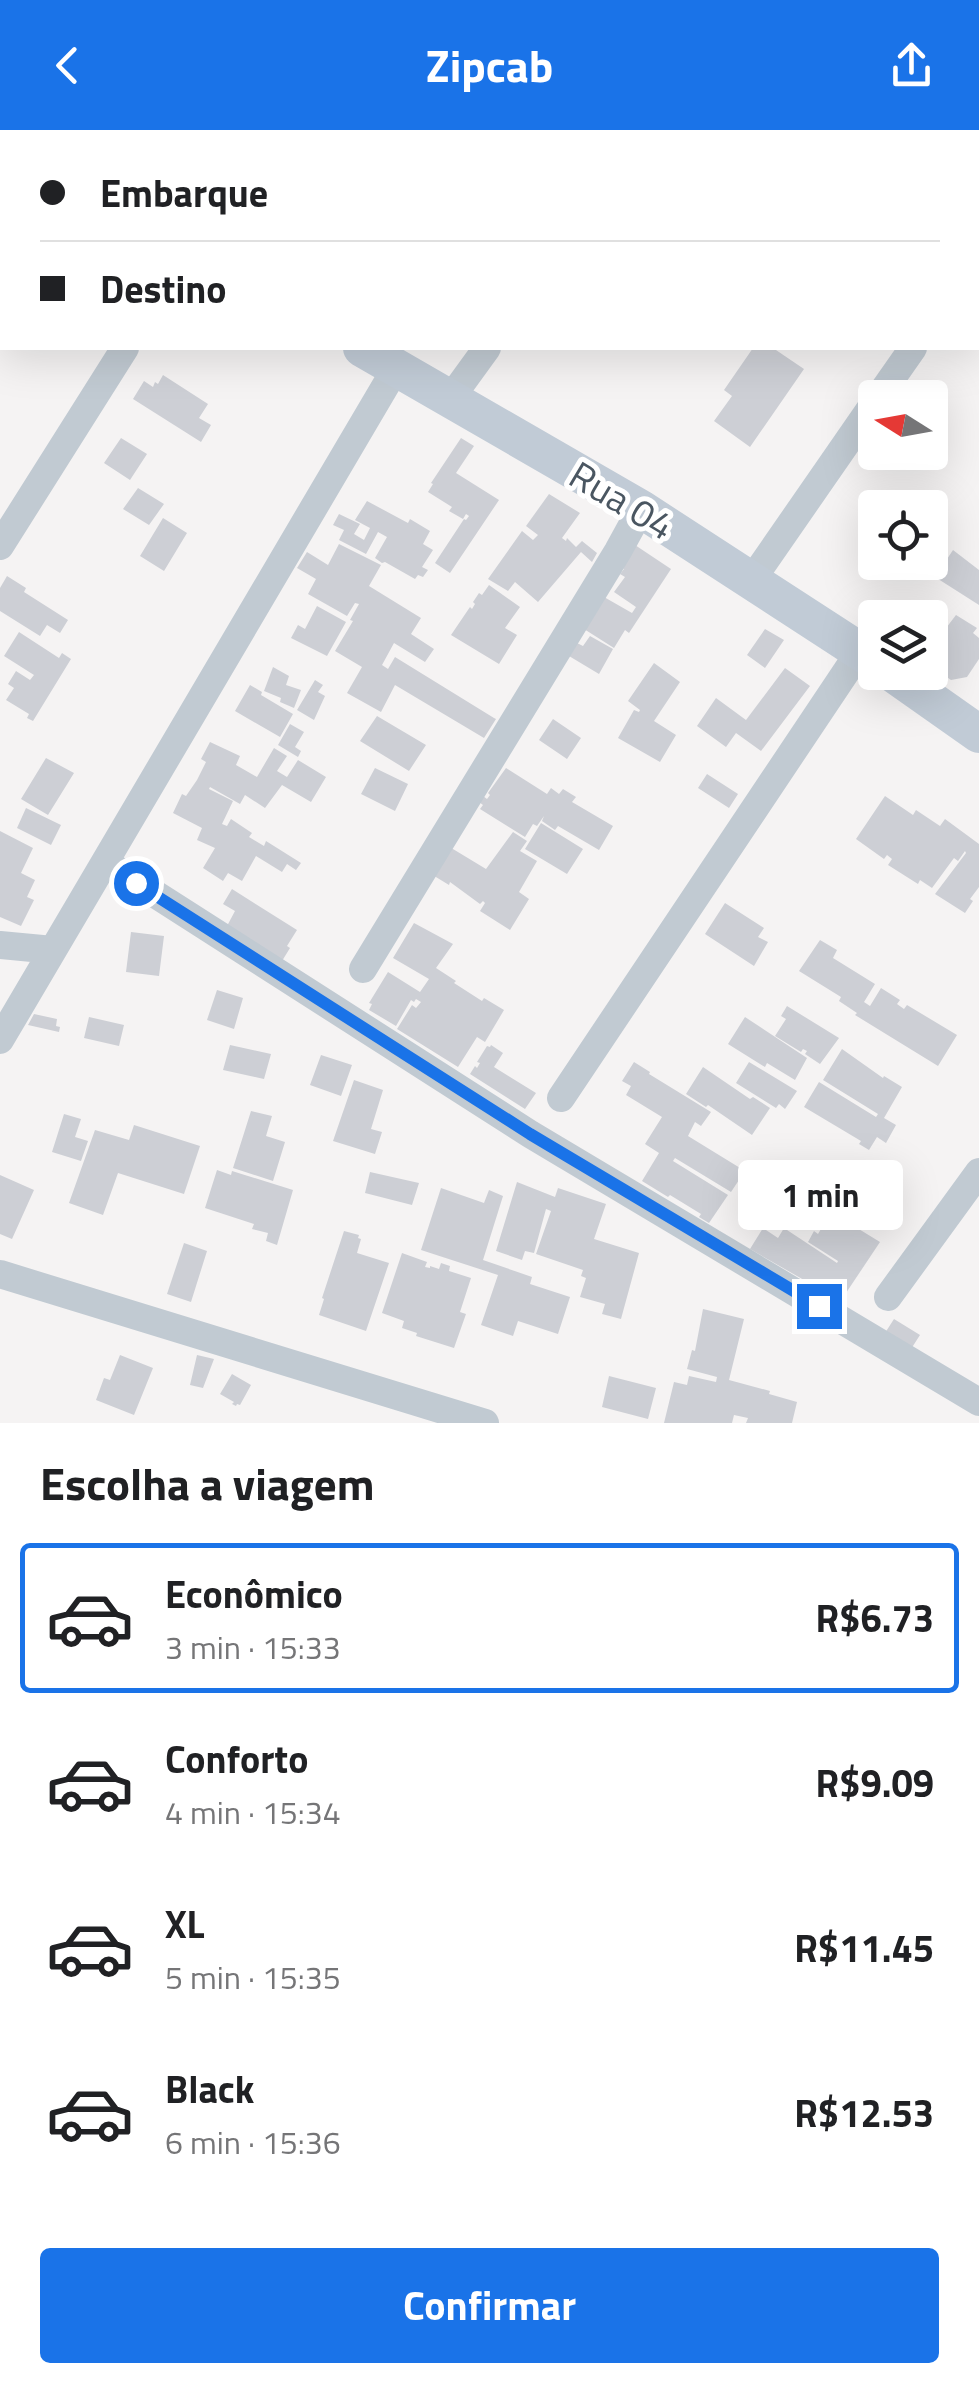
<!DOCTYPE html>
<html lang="pt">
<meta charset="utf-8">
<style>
:root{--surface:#fff;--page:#f6f6f6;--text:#202124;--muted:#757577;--line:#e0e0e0;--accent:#1a73e8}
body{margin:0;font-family:"Titillium Web",sans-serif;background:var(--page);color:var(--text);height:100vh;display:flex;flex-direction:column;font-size:38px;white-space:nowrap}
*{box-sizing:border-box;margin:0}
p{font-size:32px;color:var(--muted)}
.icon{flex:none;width:55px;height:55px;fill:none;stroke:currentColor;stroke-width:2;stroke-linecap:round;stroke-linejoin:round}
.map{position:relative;height:1293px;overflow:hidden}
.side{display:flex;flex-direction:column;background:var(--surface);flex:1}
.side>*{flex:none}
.top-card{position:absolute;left:0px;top:0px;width:980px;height:220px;box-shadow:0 10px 40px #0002;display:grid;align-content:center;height:220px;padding:0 40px;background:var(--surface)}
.needle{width:65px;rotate:281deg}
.buttons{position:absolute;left:858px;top:250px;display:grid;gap:20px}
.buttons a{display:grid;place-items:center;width:90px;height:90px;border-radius:10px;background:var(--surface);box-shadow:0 10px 40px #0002;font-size:50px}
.end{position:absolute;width:45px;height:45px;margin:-22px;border:12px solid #1a73e8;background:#fff;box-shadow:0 0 0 5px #fff}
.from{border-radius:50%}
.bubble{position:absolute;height:70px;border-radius:10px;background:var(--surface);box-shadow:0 10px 40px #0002;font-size:32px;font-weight:700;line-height:70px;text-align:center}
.top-card b{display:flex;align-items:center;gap:35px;height:95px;font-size:38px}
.top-card b+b{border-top:2px solid var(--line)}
.top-card i{width:25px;height:25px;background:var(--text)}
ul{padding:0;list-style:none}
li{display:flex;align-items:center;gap:30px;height:150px;margin:0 20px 15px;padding:0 20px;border:5px solid transparent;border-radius:10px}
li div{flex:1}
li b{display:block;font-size:38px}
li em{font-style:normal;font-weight:700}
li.on{border-color:var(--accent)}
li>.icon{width:90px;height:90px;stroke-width:1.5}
h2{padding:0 40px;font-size:45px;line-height:120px}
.action{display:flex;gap:20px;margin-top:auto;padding:20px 40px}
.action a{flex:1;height:115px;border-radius:10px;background:var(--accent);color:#fff;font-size:40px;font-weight:700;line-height:115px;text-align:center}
header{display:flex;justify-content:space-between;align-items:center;height:130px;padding:0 40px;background:var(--accent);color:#fff;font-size:45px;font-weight:700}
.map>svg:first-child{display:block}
.building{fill:#cdcfd5}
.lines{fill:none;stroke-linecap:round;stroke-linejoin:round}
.street{stroke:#c1cad2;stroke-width:28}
.secondary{stroke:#c1cbd6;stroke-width:38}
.route{stroke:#1a73e8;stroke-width:12}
.labels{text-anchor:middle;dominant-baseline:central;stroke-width:10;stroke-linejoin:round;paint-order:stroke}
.street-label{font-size:38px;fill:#4a5661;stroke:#fff}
</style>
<header><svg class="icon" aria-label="back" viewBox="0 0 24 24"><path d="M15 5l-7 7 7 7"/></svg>Zipcab<svg class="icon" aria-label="share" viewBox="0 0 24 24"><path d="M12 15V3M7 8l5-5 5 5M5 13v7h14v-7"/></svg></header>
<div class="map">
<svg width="979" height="1293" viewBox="0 0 979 1293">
<rect width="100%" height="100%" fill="#f5f3f3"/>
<path class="building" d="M753 218H773L804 239 750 317 714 291 732 266 724 260Z
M163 245 208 274 199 288 211 295 201 312 133 269 144 251 153 257 155 252 158 254Z
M121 308 147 324 130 350 104 333Z
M461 308 474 316 456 343 499 370 450 443 435 433 464 389 466 390 469 386 466 384 463 389 449 381 452 377 428 362 433 354 431 353Z
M138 358 164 374 149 395 123 379Z
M549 364 580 383 562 408 566 411 567 408 576 417 582 411 597 423 592 432 581 422 538 472 515 452 508 461 488 449 522 401 533 410 538 405 526 396Z
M367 371 408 393 410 389 430 401 423 414 433 420 422 437 428 440 423 447 418 445 415 449 385 432 382 433 375 428 387 407 378 402 366 424 339 410 344 400 333 395 339 384 360 394 354 404 364 410 370 398 355 390Z
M163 388 187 403 164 441 140 426Z
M339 414 381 435 369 456 421 488 411 504 434 519 425 532 394 513 382 535 388 539 395 527 494 588 496 589 484 608 395 555 381 582 347 563 362 537 335 521 353 491 350 490 359 474 355 473 347 486 308 464 316 449 297 438 307 422 328 435Z
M635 415 671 439 629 503 625 500 614 518 584 499 604 467 632 483 636 477 614 462 625 447 620 444 624 439 621 437Z
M953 420 979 440V475L935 447Z
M7 446 26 458 24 462 68 490 60 503 47 495 40 506 0 481V458Z
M489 455 520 477 505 498 517 505 499 534 451 505 470 477 472 479 475 474 473 472 479 463 482 465Z
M317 476 346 492 327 526 291 508 298 495 305 499Z
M956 485 977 498 973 503 979 508V529L967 547 951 550 935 539 941 529 930 519Z
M765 499 784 510 765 538 747 525Z
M19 502 59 528 62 523 71 529 33 591 27 588 29 584 6 570 14 558 8 554 16 541 30 550 34 545 4 526Z
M590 506 613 519 599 544 569 526 577 513 583 516Z
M654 533 680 552 654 591 676 605 660 632 618 608 634 580 639 582 640 580 628 571Z
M273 537 289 546 286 555 301 560 294 578 280 572 281 568 264 561Z
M785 538 810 556 761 621 736 603 726 617 697 596 716 568 746 590Z
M315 550 323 555 318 562 325 566 314 590 297 580Z
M250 555 262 562 261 565 293 584 280 607 235 581Z
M377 586 426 615 409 641 360 611Z
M553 589 581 608 567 629 539 610Z
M290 594 304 602 295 617 301 621 298 627 278 615Z
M210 612 240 626 236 635 257 647 274 618 287 626 277 641 287 647 298 630 326 647 311 672 282 655 265 678 245 665 240 674 210 657 209 659 233 671 222 694 227 696 231 689 252 703 249 707 264 716 266 711 301 733 296 740 287 734 282 742 256 726 242 751 228 743 223 751 203 738 215 718 197 710 202 698 173 683 182 664 186 666 197 650 206 632 201 629Z
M46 628 74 643 48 685 21 669Z
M375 638 408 654 395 681 361 664Z
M506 638 547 664 551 658 559 664 563 659 576 667 572 672 613 696 599 720 558 696 555 700 542 691 544 686 537 696 533 694 525 707 480 679 483 675 479 672 483 666 487 669 490 665 488 663Z
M707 644 738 664 729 678 698 658Z
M885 666 913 685 916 680 940 696 945 689 979 714V757L970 769 973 771 965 783 935 764 966 723 965 721 958 731 954 728 932 758 920 750 918 754 888 735 892 729 887 725 884 729 856 709Z
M26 678 61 695 51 715 17 698Z
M541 693 583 719 567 744 525 719Z
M0 701 33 718 21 743 35 750 27 767 34 770 21 796 0 787Z
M513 702 527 711 520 721 537 731 519 762 529 769 510 800 480 781 485 773 483 771 480 774 450 752 449 755 431 744 448 716 486 739Z
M232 759 297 800 287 816 290 818 282 831 227 796 235 781 223 774Z
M725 773 764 798 758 807 768 812 754 836 705 804Z
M414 793 453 814 436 838 456 851 454 853 482 871 484 868 504 880 485 912 477 907 458 937 397 899 412 875 416 878 421 872 416 869 414 872 411 870 396 896 369 880 372 874 369 873 388 842 420 862 429 849 393 828Z
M131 802 164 806 159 846 126 842Z
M820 810 837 820 833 828 875 854 864 872 870 876 881 858 900 870 897 874 904 879 907 875 957 905 938 936 855 885 857 883 839 871 841 867 799 841Z
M217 860 243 868 234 899 207 890Z
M787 876 839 908 820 934 805 924 807 921 803 919 801 922 775 906 786 889 781 886Z
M34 884 57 889 56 896 60 897 59 902 28 895Z
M89 887 124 895 119 916 84 908Z
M745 887 807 928 795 950 767 933 765 937 728 914Z
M230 915 271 924 264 949 223 940Z
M491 915 503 923 494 937 536 963 525 979 470 944 475 936 477 938 480 933 477 932 487 916 490 917Z
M842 919 883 948 884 946 902 957 884 988 896 995 886 1013 877 1007 869 1020 859 1014 861 1011 804 977 819 952 876 987 878 984 823 950Z
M321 925 352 935 341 966 310 955Z
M634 932 650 942 649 944 711 982 701 996 695 992 688 1006 745 1041 731 1062 675 1028 673 1031 728 1065 709 1093 699 1087 701 1084 670 1065 668 1067 642 1051 659 1023 645 1014 662 987 626 965 631 956 622 951Z
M749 932 797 961 785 979 779 974 776 978 736 953Z
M703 937 750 969 753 967 770 978 752 1005 708 975 706 977 686 964Z
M354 950 383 960 371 999 382 1002 375 1024 333 1011Z
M251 981 272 986 266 1006 285 1012 273 1051 233 1038Z
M64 984 81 989 75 1007 88 1011 81 1031 52 1022Z
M134 995 200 1016 184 1064 118 1043 103 1085 69 1073 95 1000 129 1010Z
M217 1040 231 1045 232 1041 293 1060 277 1115 266 1111 268 1103 252 1099 254 1094 205 1078Z
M370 1042 419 1053 412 1075 365 1063Z
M0 1045 34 1060 12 1109 0 1104Z
M517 1052 555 1067 558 1058 606 1074 594 1109 639 1123 621 1189 602 1184 605 1174 580 1167 586 1148 581 1146 583 1140 536 1124 551 1081 546 1079 534 1123 525 1121 522 1130 496 1121Z
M441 1058 484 1073 489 1060 503 1066 483 1130 532 1147 530 1154 570 1167 558 1204 518 1191 513 1206 481 1195 498 1145 421 1120Z
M831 1082 880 1112 846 1163 835 1156 830 1165 750 1119 763 1098 778 1108 784 1098 837 1133 838 1131 808 1112 814 1101 818 1104Z
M344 1101 359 1105 358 1108 361 1109 357 1123 389 1133 366 1201 319 1185 324 1169 322 1168Z
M184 1113 207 1121 191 1172 167 1164Z
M402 1123 427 1132 425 1137 430 1138V1136L439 1139 441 1133 450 1136 449 1141 471 1148 460 1182 466 1184 454 1218 416 1206 417 1203 402 1198 404 1191 382 1183Z
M703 1179 744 1189 729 1250 770 1261 769 1264 797 1272 792 1293H746L748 1288 734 1285 732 1293H664L674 1252 687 1255 689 1246 716 1252 717 1247 687 1239 692 1220 695 1221Z
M894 1189 920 1205 911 1219 885 1203Z
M120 1225 153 1238 134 1285 96 1270 104 1248 110 1250Z
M197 1225 214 1229 203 1258 190 1255Z
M232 1244 251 1255 240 1275 237 1274 236 1276 232 1274 234 1272 220 1264Z
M609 1246 656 1258 648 1289 602 1277Z"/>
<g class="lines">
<path class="street" d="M635 2 637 0
M978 124 979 122
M878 268 913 218
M450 269 487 218
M0 416 125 218
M751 451 875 272
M105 732 530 1004 979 1272
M0 815 53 820
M363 839 618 421 641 379
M0 910 396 238
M561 968 860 521
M0 1144 485 1293
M888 1167 979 1042"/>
<path class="secondary" d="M8 0 12 2
M362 218 641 379 875 531
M891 542 979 604"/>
</g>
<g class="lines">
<path class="route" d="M136 753 530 1004 819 1176"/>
</g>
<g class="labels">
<g class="street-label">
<text transform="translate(622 370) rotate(31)">Rua 04</text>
</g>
</g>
</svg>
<div class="buttons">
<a><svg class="needle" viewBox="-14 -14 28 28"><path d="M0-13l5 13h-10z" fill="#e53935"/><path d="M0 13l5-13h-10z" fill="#757577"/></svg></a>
<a><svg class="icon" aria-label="locate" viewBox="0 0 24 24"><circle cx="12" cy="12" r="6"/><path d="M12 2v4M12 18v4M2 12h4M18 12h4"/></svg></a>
<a><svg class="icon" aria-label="layers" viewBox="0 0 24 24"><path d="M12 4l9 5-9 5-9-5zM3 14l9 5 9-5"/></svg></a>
</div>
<i class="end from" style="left:136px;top:753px"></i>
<i class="end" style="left:819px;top:1176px"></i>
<div class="bubble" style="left:738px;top:1030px;width:165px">1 min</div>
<div class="top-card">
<b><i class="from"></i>Embarque</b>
<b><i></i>Destino</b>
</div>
</div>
<section class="side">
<h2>Escolha a viagem</h2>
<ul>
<li class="on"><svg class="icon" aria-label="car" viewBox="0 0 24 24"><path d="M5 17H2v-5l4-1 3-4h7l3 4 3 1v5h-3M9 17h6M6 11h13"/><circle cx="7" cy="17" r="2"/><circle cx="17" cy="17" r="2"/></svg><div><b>Econômico</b><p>3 min · 15:33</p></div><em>R$6.73</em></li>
<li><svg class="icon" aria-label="car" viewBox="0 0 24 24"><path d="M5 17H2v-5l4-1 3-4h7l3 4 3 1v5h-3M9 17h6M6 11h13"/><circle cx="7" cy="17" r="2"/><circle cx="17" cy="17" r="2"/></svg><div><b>Conforto</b><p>4 min · 15:34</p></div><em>R$9.09</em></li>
<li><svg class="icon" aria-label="car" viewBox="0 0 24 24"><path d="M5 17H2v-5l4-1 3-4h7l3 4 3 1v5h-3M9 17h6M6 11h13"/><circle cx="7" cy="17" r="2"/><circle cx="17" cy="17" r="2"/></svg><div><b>XL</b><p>5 min · 15:35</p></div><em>R$11.45</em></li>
<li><svg class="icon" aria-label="car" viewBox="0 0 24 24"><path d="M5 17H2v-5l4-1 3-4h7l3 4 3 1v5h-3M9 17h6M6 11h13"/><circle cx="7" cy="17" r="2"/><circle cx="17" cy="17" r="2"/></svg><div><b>Black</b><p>6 min · 15:36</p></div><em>R$12.53</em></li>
</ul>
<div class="action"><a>Confirmar</a></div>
</section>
